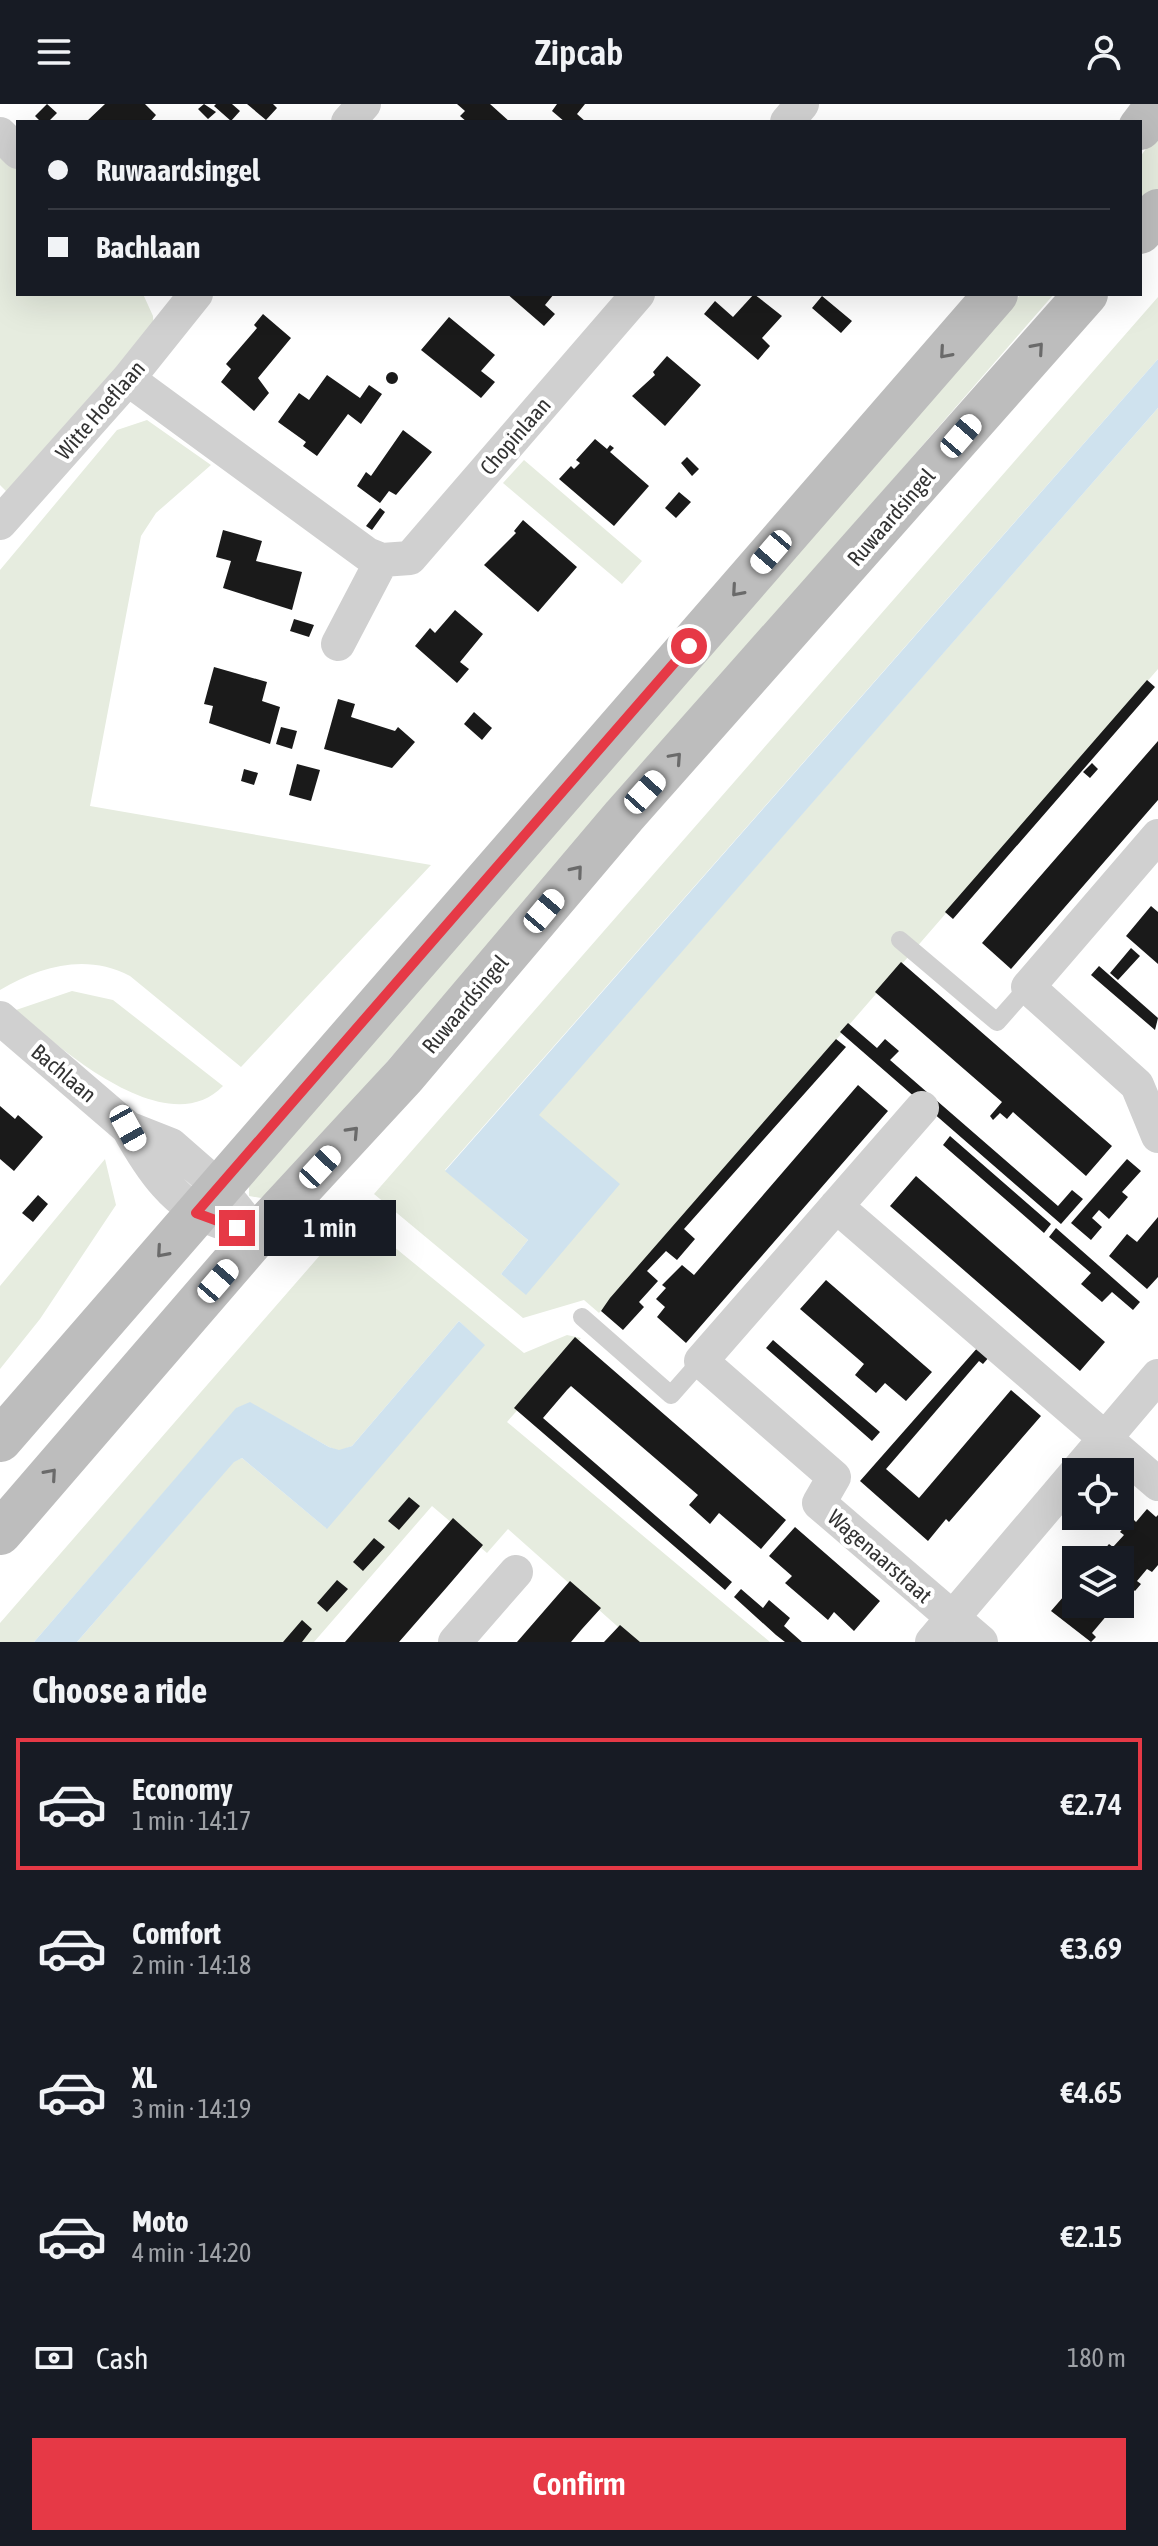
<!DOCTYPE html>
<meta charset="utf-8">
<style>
:root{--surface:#171b24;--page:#20242c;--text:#f1f3f6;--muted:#9ea1a6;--line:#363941;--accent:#e63946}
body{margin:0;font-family:"Asap Condensed",sans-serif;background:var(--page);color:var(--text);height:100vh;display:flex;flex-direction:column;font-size:30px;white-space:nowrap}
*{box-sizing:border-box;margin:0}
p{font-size:26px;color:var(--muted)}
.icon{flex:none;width:44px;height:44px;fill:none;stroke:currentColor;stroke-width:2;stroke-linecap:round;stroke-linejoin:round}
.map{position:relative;height:1538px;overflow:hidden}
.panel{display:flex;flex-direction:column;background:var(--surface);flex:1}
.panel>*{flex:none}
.hud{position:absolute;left:16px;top:16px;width:1126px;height:176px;border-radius:0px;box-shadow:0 8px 32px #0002;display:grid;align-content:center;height:176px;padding:0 32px;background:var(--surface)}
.buttons{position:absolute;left:1062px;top:1354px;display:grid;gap:16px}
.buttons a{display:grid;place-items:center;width:72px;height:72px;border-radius:0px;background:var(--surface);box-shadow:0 8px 32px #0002;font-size:40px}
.end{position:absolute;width:36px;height:36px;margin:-18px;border:10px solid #e63946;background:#fff;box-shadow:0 0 0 4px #fff}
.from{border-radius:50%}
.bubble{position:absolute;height:56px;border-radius:0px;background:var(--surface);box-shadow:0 8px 32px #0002;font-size:26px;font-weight:600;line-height:56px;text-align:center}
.car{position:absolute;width:24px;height:48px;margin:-24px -12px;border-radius:10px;box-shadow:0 0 6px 2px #0007;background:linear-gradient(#fff 24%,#345 0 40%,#fff 0 76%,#345 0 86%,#fff 0)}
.hud b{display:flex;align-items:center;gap:28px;height:76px;font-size:30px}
.hud b+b{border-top:2px solid var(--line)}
.hud i{width:20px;height:20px;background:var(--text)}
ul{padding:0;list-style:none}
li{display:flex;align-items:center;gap:24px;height:132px;margin:0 16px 12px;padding:0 16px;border:4px solid transparent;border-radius:0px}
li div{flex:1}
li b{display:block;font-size:30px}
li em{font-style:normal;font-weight:600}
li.current{border-color:var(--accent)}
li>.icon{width:72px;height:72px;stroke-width:1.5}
h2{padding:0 32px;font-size:36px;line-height:96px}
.pay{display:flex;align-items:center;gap:20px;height:88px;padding:0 32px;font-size:30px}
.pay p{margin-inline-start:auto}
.button{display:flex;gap:16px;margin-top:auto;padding:16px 32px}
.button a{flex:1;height:92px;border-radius:0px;background:var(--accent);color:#fff;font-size:32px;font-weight:600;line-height:92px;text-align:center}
header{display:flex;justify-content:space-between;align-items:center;height:104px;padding:0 32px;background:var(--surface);font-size:36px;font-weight:600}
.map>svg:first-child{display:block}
.green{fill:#e6ecdf}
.water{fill:#cfe2ee}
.building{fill:#1a1a1a}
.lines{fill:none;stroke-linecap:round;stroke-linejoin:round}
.lane{stroke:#d0d0d0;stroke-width:18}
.street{stroke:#d0d0d0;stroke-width:34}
.secondary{stroke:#bdbdbd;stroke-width:44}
.oneway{stroke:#6a6a6a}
.route{stroke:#e63946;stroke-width:10}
.labels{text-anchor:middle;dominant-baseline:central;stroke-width:8;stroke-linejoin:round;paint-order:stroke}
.street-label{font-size:22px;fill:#333;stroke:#fff}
</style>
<header><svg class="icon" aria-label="menu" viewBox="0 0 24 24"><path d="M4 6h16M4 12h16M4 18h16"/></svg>Zipcab<svg class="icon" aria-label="person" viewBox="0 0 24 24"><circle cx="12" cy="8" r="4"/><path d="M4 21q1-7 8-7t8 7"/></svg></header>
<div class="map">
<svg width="1158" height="1538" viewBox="0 0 1158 1538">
<rect width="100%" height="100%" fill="#fff"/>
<path class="green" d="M1158 28V90L1140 107V53Z
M0 46 18 64V190H143L153 212 154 231 15 396 0 381Z
M1021 190H1054L280 1081 261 1094 249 1092V1077Z
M1158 193V255L445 1066 528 1136 501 1170 527 1190 538 1011 1158 304V565L599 1209 584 1196 523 1214 374 1090Z
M147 316 211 361 156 409 141 432 90 702 431 761 241 963 130 872C86 849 41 862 0 886V466L117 326Z
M524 356 642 457 622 480 503 379Z
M72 887 113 896 223 982C167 1040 59 944 16 906Z
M105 1055 116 1101 40 1215 0 1265V1182Z
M355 1111 524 1249 567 1231 581 1234 507 1318 770 1538H635L508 1425 487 1449 432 1402 314 1538H77L234 1357 242 1354 326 1424 484 1241 459 1217 352 1342 339 1347 329 1343 250 1299 237 1304 34 1538H0V1519Z"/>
<path class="water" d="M1158 255V304L539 1011 620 1080 526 1191 501 1170 528 1136 445 1067Z
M459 1217 485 1241 327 1425 242 1354 234 1358 77 1538H34L236 1304 250 1298 329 1343 339 1346 352 1342Z"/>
<path class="building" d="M47 0 57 9 48 18H41L35 12Z
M105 0H145L156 11 150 18H86Z
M204 0 216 8 208 15 198 5Z
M216 0H232L240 7 231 17 214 2Z
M247 0H273L277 4 266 16Z
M457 0H490L510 18H467L460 12 465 7Z
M557 0H585L577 10 586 18H565L552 7Z
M507 190H554L545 201 555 210 544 222Z
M754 190 782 212 762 234 770 242 758 256 704 210 715 197 733 213Z
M822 192 852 217 841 229 812 204Z
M263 210 291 234 258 274 269 289 254 307 221 278 231 265 226 260 257 224 254 221Z
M449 213 495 251 481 267 495 278 481 294 421 246Z
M667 252 701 281 665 322 632 292 655 271 653 268Z
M386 274a6 6 0 1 1 12 0a6 6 0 1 1-12 0Z
M327 271 360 294 369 281 382 290 361 320 348 310 317 352 303 342 306 338 278 318 299 289 309 296Z
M403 326 432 348 396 391 389 387 380 399 357 382 366 368 371 372Z
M595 335 607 345 610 341 614 344 610 348 649 382 614 422 559 375 571 362 574 365 580 359 576 356Z
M687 353 699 365 692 372 681 359Z
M679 388 691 398 676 414 665 404Z
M380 404 385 408 372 426 366 422Z
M523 416 577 463 538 508 484 461 516 429 514 427Z
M223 426 262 437 256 457 302 468 292 506 223 484 231 457 216 453Z
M455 506 483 530 460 558 469 565 457 579 415 542 430 524 435 529Z
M294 515 314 521 309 533 290 527Z
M214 563 267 578 262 597 280 603 270 640 209 619 213 602 204 600Z
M1147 576 1155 583 953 815 945 808Z
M338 595 355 600 351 613 395 627 398 623 415 638 392 664 324 645Z
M474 608 492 624 482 636 464 620Z
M281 623 297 627 292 645 276 640Z
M1158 637V696L1011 865 982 839Z
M1092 659 1098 665 1090 674 1083 668Z
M297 660 320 666 311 697 289 691Z
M244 665 258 669 254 681 241 677Z
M1151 802 1158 808V860L1126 832Z
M1131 844 1140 852 1118 876 1110 869Z
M901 858 1112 1042 1086 1072 1013 1008 1007 1015 1000 1009 993 1016 990 1012 1002 998 875 888Z
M1099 862 1158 914 1155 926 1091 871Z
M848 919 877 944 885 935 899 947 890 956 1058 1102 1072 1086 1083 1095 1061 1120 840 928Z
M836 935 846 943 684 1125 695 1135 677 1156 666 1147 647 1167 658 1177 639 1198 644 1203 623 1226 601 1207 610 1194Z
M858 981 888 1007 686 1239 657 1213 665 1203 656 1195 666 1184 662 1181 682 1161 694 1171Z
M0 1002 15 1015 18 1011 43 1033 14 1067 0 1055Z
M950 1032 1051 1120 1044 1129 943 1041Z
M1127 1055 1141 1067 1122 1088 1128 1093 1109 1115 1099 1106 1092 1114 1102 1123 1091 1136 1071 1119Z
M916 1072 1105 1238 1080 1267 890 1102Z
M38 1091 48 1100 33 1118 22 1109Z
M1158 1113V1173L1147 1185 1109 1152 1127 1130 1137 1138Z
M1056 1124 1140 1198 1133 1206 1112 1188 1102 1198 1081 1180 1091 1169 1049 1133Z
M826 1176 932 1268 906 1297 885 1279 876 1289 855 1271 864 1260 800 1205Z
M575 1233 786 1416 761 1445 719 1409 710 1420 689 1401 698 1391 571 1282 567 1286 543 1314 732 1478 725 1486 514 1304Z
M773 1236 880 1328 872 1337 766 1244Z
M979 1242 990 1252 983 1260 979 1257 886 1365 919 1394 1011 1286 1041 1312 949 1418 946 1415 928 1437 860 1377Z
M409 1393 420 1402 399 1426 388 1417Z
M1147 1405 1156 1413 1158 1411V1461L1152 1468 1147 1465 1137 1477 1141 1480 1135 1487 1131 1484 1120 1496V1456L1097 1454 1109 1440 1113 1443 1124 1431 1120 1428 1132 1414 1136 1418Z
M453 1414 483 1441 447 1483 399 1538H345Z
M795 1423 880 1497 854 1527 834 1508 828 1516 806 1497 785 1479 792 1472 769 1452Z
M374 1434 385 1443 363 1467 353 1458Z
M337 1476 348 1485 327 1508 317 1499Z
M570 1477 601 1504 582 1525 571 1538H517Z
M741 1485 763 1504 769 1496 790 1514 784 1522 802 1538H785L776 1531 734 1493Z
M1076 1486V1500H1117L1114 1503 1119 1506 1112 1513 1108 1510 1092 1529 1096 1533 1091 1538 1051 1507 1064 1492 1068 1495Z
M302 1516 312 1525 302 1538H283Z
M620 1521 640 1538H604Z"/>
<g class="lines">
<path class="lane" d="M900 836 997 918 1028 883
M582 1213 671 1291 701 1257"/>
<path class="street" d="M348 18 364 0
M787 18 802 0
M0 30 18 48
M128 275 367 450 382 456 410 454 638 190
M0 419 128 275 196 190
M338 540 382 456
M1158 732 1028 883 1137 981 1158 1032
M0 914 128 1024 171 1041 219 1083 257 1131
M922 1004 701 1257 834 1373 819 1399 981 1538
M128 1024C150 1064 175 1102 220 1118
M836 1102 1158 1380
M455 1538 516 1468
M932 1538 1158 1272"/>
<path class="secondary" d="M1140 24 1158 0
M1140 128 1158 107
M0 1336 996 190
M0 1429 257 1131 404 972 624 712 1086 190"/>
</g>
<defs><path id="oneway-chevron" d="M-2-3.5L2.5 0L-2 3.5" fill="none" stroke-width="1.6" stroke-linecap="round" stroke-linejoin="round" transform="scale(2)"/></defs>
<g class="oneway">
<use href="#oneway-chevron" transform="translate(1038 244) rotate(-49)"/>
<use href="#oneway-chevron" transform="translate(945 249) rotate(131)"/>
<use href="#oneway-chevron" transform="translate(737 487) rotate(131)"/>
<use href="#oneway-chevron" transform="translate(676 654) rotate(-48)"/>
<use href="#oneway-chevron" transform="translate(577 767) rotate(-50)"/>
<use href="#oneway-chevron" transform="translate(353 1028) rotate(-47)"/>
<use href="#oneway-chevron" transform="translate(162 1148) rotate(131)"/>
<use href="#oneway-chevron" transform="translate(51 1370) rotate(-49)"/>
</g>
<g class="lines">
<path class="route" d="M237 1124 196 1109 689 542"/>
</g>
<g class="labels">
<g class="street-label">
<text transform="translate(100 306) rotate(-49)">Witte Hoeflaan</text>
<text transform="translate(515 332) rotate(-49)">Chopinlaan</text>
<text transform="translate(891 413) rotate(-49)">Ruwaardsingel</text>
<text transform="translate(465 900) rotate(-50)">Ruwaardsingel</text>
<text transform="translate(64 969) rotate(40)">Bachlaan</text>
<text transform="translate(880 1452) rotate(41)">Wagenaarstraat</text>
</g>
</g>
</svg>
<div class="buttons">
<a><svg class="icon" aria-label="locate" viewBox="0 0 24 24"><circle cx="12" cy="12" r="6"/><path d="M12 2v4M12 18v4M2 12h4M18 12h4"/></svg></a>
<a><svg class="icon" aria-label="layers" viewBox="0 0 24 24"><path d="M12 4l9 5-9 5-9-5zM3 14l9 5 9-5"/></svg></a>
</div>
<i class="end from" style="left:689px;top:542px"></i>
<i class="end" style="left:237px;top:1124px"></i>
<div class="bubble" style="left:264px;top:1096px;width:132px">1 min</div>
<i class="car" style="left:961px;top:332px;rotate:41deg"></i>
<i class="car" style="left:771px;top:448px;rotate:221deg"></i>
<i class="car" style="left:645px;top:688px;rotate:42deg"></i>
<i class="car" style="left:544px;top:807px;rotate:40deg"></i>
<i class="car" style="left:128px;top:1024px;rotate:151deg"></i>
<i class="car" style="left:320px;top:1063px;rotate:43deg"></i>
<i class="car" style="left:218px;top:1177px;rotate:41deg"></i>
<div class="hud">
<b><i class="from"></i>Ruwaardsingel</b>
<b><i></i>Bachlaan</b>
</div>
</div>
<section class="panel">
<h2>Choose a ride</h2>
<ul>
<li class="current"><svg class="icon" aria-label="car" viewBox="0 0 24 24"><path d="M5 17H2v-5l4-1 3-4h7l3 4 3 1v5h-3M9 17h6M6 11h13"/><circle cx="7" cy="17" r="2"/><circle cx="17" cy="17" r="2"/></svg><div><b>Economy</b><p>1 min · 14:17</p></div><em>€2.74</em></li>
<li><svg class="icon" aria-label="car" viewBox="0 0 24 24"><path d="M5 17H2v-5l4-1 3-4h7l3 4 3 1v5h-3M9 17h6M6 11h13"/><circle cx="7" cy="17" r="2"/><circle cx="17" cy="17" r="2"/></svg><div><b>Comfort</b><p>2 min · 14:18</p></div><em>€3.69</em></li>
<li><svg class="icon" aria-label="car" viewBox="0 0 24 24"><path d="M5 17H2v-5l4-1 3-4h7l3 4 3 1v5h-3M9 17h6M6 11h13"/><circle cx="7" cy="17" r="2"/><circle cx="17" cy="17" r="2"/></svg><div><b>XL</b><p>3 min · 14:19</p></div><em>€4.65</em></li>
<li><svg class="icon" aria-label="car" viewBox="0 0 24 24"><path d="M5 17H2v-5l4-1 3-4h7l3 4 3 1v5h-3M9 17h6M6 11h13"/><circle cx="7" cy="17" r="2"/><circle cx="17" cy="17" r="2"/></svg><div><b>Moto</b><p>4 min · 14:20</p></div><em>€2.15</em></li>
</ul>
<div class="pay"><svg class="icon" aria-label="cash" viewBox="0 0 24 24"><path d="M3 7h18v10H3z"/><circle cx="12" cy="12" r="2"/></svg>Cash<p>180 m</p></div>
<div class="button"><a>Confirm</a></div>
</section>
